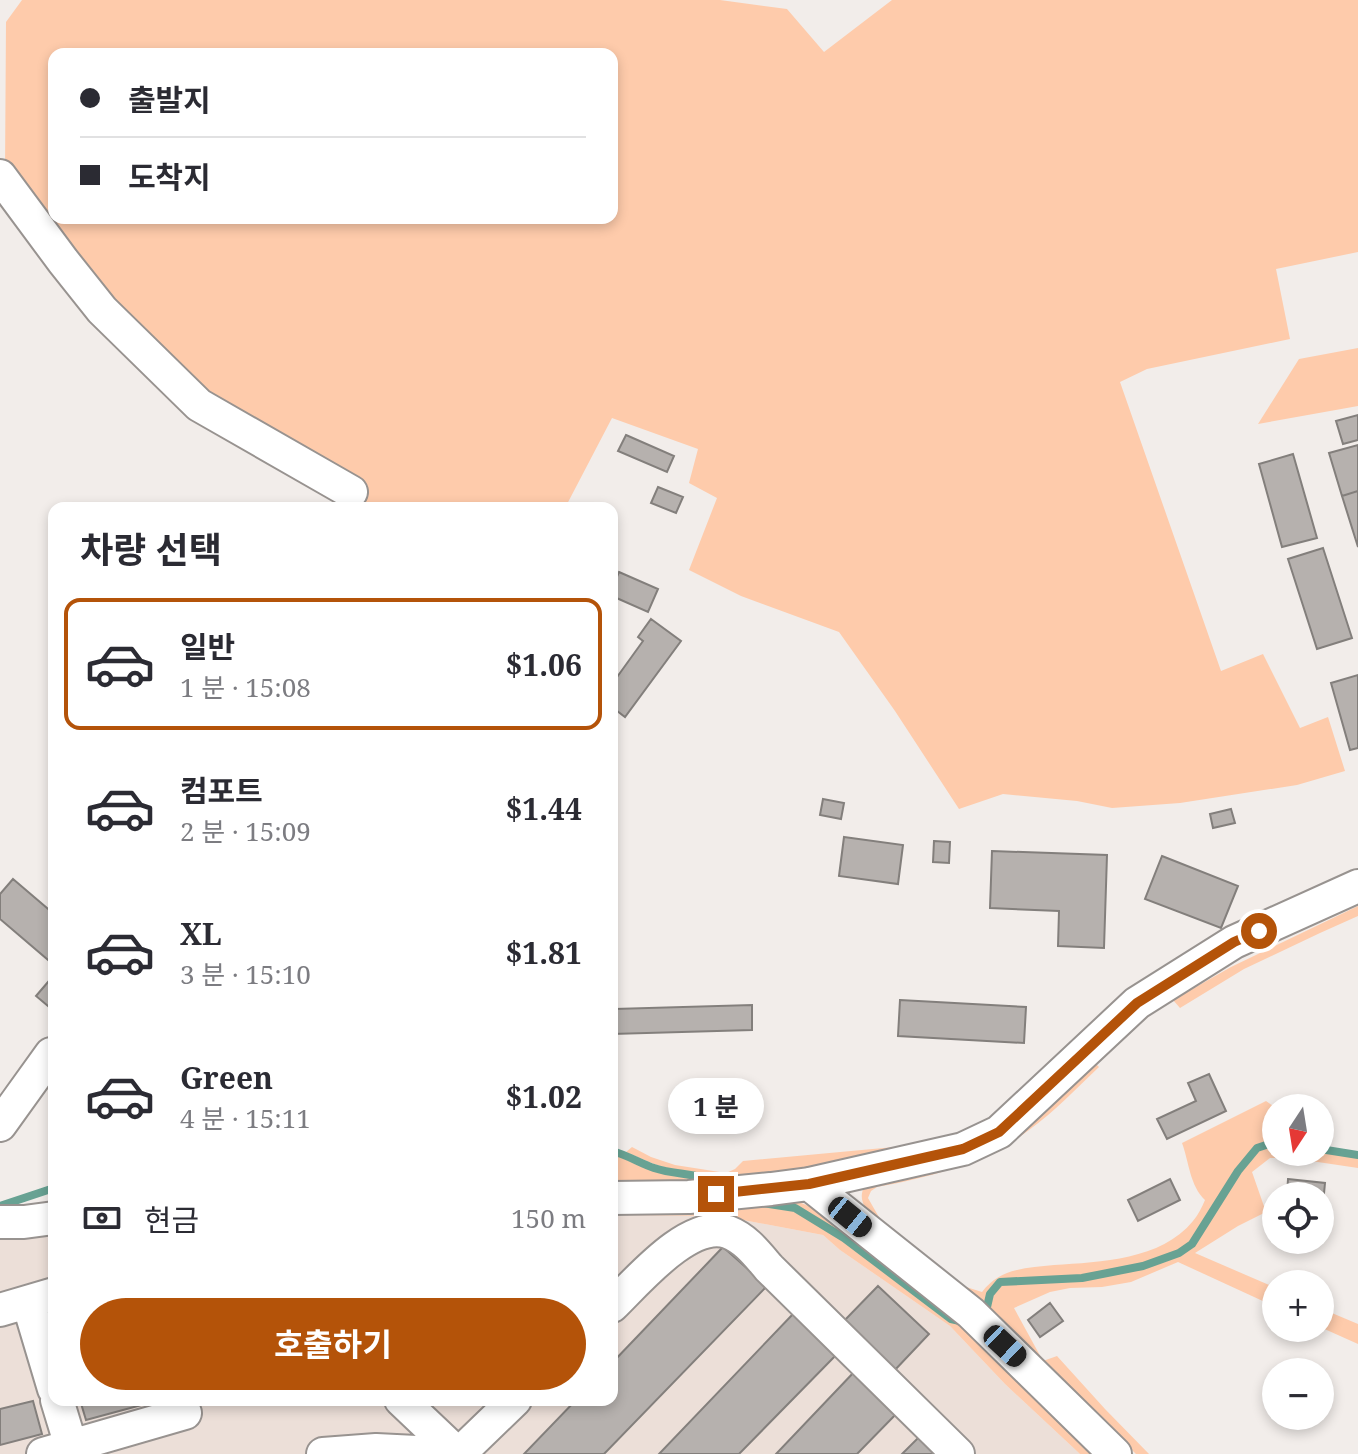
<!DOCTYPE html>
<html lang="ko">
<meta charset="utf-8">
<style>
:root{--surface:#fff;--page:#f7f7f7;--text:#2b2b33;--muted:#7c7c81;--line:#e1e1e2;--accent:#b45309}
body{margin:0;font-family:"Noto Serif","Noto Sans KR",serif;background:var(--page);color:var(--text);height:100vh;display:flex;flex-direction:column;font-size:30px;white-space:nowrap}
*{box-sizing:border-box;margin:0}
p{font-size:26px;color:var(--muted)}
.icon{flex:none;width:44px;height:44px;fill:none;stroke:currentColor;stroke-width:2;stroke-linecap:round;stroke-linejoin:round}
.map{position:relative;flex:1;overflow:hidden}
.drawer{position:absolute;left:48px;top:502px;width:570px;height:904px;display:flex;flex-direction:column;background:var(--surface);border-radius:16px;box-shadow:0 4px 12px #0003}
.drawer>*{flex:none}
.guide{position:absolute;left:48px;top:48px;width:570px;height:176px;border-radius:16px;box-shadow:0 4px 12px #0003;display:grid;align-content:center;height:176px;padding:0 32px;background:var(--surface)}
.needle{width:52px;rotate:192deg}
.buttons{position:absolute;left:1262px;top:1094px;display:grid;gap:16px}
.buttons a{display:grid;place-items:center;width:72px;height:72px;border-radius:50%;background:var(--surface);box-shadow:0 4px 12px #0003;font-size:40px}
.end{position:absolute;width:36px;height:36px;margin:-18px;border:10px solid #b45309;background:#fff;box-shadow:0 0 0 4px #fff}
.from{border-radius:50%}
.bubble{position:absolute;height:56px;border-radius:28px;background:var(--surface);box-shadow:0 4px 12px #0003;font-size:26px;font-weight:700;line-height:56px;text-align:center}
.car{position:absolute;width:24px;height:48px;margin:-24px -12px;border-radius:10px;box-shadow:0 0 6px 2px #0007;background:linear-gradient(#222 24%,#8ab4d8 0 40%,#222 0 76%,#8ab4d8 0 86%,#222 0)}
.guide b{display:flex;align-items:center;gap:28px;height:76px;font-size:30px}
.guide b+b{border-top:2px solid var(--line)}
.guide i{width:20px;height:20px;background:var(--text)}
ul{padding:0;list-style:none}
li{display:flex;align-items:center;gap:24px;height:132px;margin:0 16px 12px;padding:0 16px;border:4px solid transparent;border-radius:16px}
li div{flex:1}
li b{display:block;font-size:30px}
li em{font-style:normal;font-weight:700}
li.current{border-color:var(--accent)}
li>.icon{width:72px;height:72px;stroke-width:1.5}
h2{padding:0 32px;font-size:36px;line-height:96px}
.pay{display:flex;align-items:center;gap:20px;height:88px;padding:0 32px;font-size:30px}
.pay p{margin-inline-start:auto}
.action{display:flex;gap:16px;margin-top:auto;padding:16px 32px}
.action a{flex:1;height:92px;border-radius:48px;background:var(--accent);color:#fff;font-size:32px;font-weight:700;line-height:92px;text-align:center}
.map>svg:first-child{display:block}
.built{fill:#ecdfd8}
.green{fill:#fecbab;fill-rule:evenodd}
.lines{fill:none;stroke-linecap:round;stroke-linejoin:round}
.stream{stroke:#68a293;stroke-width:8}
.building{fill:#b6b1ae;stroke:#837f7c;stroke-width:2}
.minor-casing{stroke:#989390;stroke-width:36}
.minor{stroke:#fff;stroke-width:32}
.route{stroke:#b45309;stroke-width:10}
</style>
<div class="map">
<svg width="1358" height="1454" viewBox="0 0 1358 1454">
<rect width="100%" height="100%" fill="#f2edea"/>
<path class="built" d="M612 1215 722 1216 823 1235 840 1250 950 1326 1005 1384 1080 1454H0V1238L54 1235V1400H612Z"/>
<path class="green" d="M22 0H720L787 9 824 52 892 0H1358V252L1276 269 1290 339 1147 369 1120 382 1221 671 1263 654 1300 728 1328 717 1345 771 1297 785 1180 803 1112 808 1077 801 1003 794 959 809 895 711 839 632 741 596 689 570 717 498 689 483 698 449 612 418 565 508H356L364 493 204 397 106 298 5 172 6 22ZM54 54H612V218H54Z
M1358 348V406L1258 424 1299 359Z
M1358 906V916L1320 933 1244 969 1180 1008 1173 1000 1231 967Z
M1095 1063 1099 1067C1076 1089 1054 1112 1029 1130 985 1163 931 1177 877 1187L871 1191 868 1198 880 1219 963 1286 982 1292C1000 1268 1026 1268 1054 1265 1101 1262 1161 1260 1193 1221 1198 1215 1202 1207 1205 1200 1190 1186 1189 1162 1182 1143L1266 1101 1276 1108V1143L1269 1142 1256 1146 1224 1189 1190 1243 1178 1251 1142 1264 1082 1276H1051L999 1280 988 1293 985 1307 871 1217C864 1206 857 1197 866 1184Z
M905 1146 738 1187 707 1173 677 1171 654 1164 626 1152 632 1147 651 1157 675 1165 726 1173 735 1169 743 1161Z
M1270 1146H1276V1152L1320 1151 1358 1157V1168L1291 1158H1270L1252 1172 1266 1212 1238 1226 1195 1253 1276 1288V1307L1178 1262 1131 1282 1102 1287 1070 1288 1050 1292 1014 1308 1043 1361 1057 1356 1105 1409 1149 1454H1136L989 1308 992 1295 1001 1284 1082 1280 1143 1268 1165 1262 1180 1254 1193 1246 1227 1191 1258 1150Z
M612 1153 623 1156 652 1170 707 1180 612 1188Z
M789 1198 843 1220 970 1318 1108 1454H1080L1005 1384 950 1326 840 1250 823 1235 722 1216 612 1215V1209L666 1208 755 1203 794 1209 843 1239 950 1320 968 1323 950 1318 910 1285 845 1237 795 1207 760 1202Z
M1320 1308 1358 1324V1344L1320 1327Z"/>
<g class="lines">
<path class="stream" d="M1320 1149 1358 1155
M612 1151C627 1155 640 1163 654 1168 675 1175 697 1173 717 1182
M762 1203 795 1208 844 1238 951 1319 964 1322
M0 1206 54 1188
M987 1307 990 1294 1000 1282 1082 1278 1143 1266 1179 1253 1192 1244 1238 1171 1257 1148 1269 1144 1276 1145"/>
</g>
<path class="building" d="M1358 415V440L1343 444 1336 421Z
M626 435 674 456 667 472 618 451Z
M1358 445V491L1342 496 1329 453Z
M1293 454 1317 538 1282 547 1259 464Z
M658 487 683 497 676 513 651 503Z
M1358 491V547L1342 496Z
M1323 548 1352 638 1317 649 1288 559Z
M619 572 658 589 648 612 612 596V588Z
M651 619 681 641 625 717 612 707V684L643 641 638 637Z
M1358 675V748L1350 750 1331 683Z
M823 799 844 803 841 819 820 815Z
M1231 809 1235 823 1213 828 1210 814Z
M844 837 903 845 898 884 839 876Z
M934 841 950 842 949 863 933 862Z
M992 851 1107 855 1104 948 1058 946 1059 911 990 908Z
M1162 856 1238 886 1221 928 1145 899Z
M13 879 54 914V965L0 919V894Z
M54 975V1011L36 996Z
M612 986H613L614 1009 752 1005V1030L612 1034Z
M900 1000 1026 1007 1024 1043 898 1036Z
M1209 1074 1226 1111 1167 1139 1157 1119 1196 1101 1188 1083Z
M1170 1179 1180 1200 1138 1221 1128 1200Z
M1288 1179 1325 1183 1323 1204H1320V1196H1287Z
M723 1247 767 1286 604 1454H524L576 1400H612V1363Z
M878 1286 929 1334 893 1372 842 1323Z
M1050 1303 1063 1321 1040 1337 1028 1320Z
M794 1313 839 1352 739 1454H659Z
M856 1370 901 1409 857 1454H776Z
M80 1400H160L86 1420Z
M33 1401 42 1434 0 1445V1409Z
M920 1436 941 1454H902Z"/>
<g class="lines">
<g class="minor-casing">
<path id="minor" d="M0 176 63 261 102 310 199 405 351 492
M0 1125 51 1054
M809 1184 971 1313 1115 1454
M612 1198 689 1197 771 1189 809 1184 963 1149 999 1132 1137 1003 1234 942 1358 886
M0 1222H24L54 1218
M28 1302 54 1389
M612 1306C637 1282 689 1219 728 1232 746 1239 757 1254 769 1268L958 1454
M0 1310 54 1294
M57 1400 71 1446
M401 1400 458 1454
M43 1454 185 1413
M323 1454 376 1450 456 1454
M459 1454 515 1400"/>
</g>
<use href="#minor" class="minor"/>
</g>
<g class="lines">
<path class="route" d="M716 1194 809 1184 963 1149 999 1132 1137 1003 1234 942 1259 931"/>
</g>
</svg>
<div class="buttons">
<a><svg class="needle" viewBox="-14 -14 28 28"><path d="M0-13l5 13h-10z" fill="#e53935"/><path d="M0 13l5-13h-10z" fill="#7c7c81"/></svg></a>
<a><svg class="icon" aria-label="locate" viewBox="0 0 24 24"><circle cx="12" cy="12" r="6"/><path d="M12 2v4M12 18v4M2 12h4M18 12h4"/></svg></a>
<a>+</a>
<a>−</a>
</div>
<i class="end from" style="left:1259px;top:931px"></i>
<i class="end" style="left:716px;top:1194px"></i>
<div class="bubble" style="left:668px;top:1078px;width:96px">1 분</div>
<i class="car" style="left:850px;top:1217px;rotate:129deg"></i>
<i class="car" style="left:1005px;top:1346px;rotate:133deg"></i>
<div class="guide">
<b><i class="from"></i>출발지</b>
<b><i></i>도착지</b>
</div>
<section class="drawer">
<h2>차량 선택</h2>
<ul>
<li class="current"><svg class="icon" aria-label="car" viewBox="0 0 24 24"><path d="M5 17H2v-5l4-1 3-4h7l3 4 3 1v5h-3M9 17h6M6 11h13"/><circle cx="7" cy="17" r="2"/><circle cx="17" cy="17" r="2"/></svg><div><b>일반</b><p>1 분 · 15:08</p></div><em>$1.06</em></li>
<li><svg class="icon" aria-label="car" viewBox="0 0 24 24"><path d="M5 17H2v-5l4-1 3-4h7l3 4 3 1v5h-3M9 17h6M6 11h13"/><circle cx="7" cy="17" r="2"/><circle cx="17" cy="17" r="2"/></svg><div><b>컴포트</b><p>2 분 · 15:09</p></div><em>$1.44</em></li>
<li><svg class="icon" aria-label="car" viewBox="0 0 24 24"><path d="M5 17H2v-5l4-1 3-4h7l3 4 3 1v5h-3M9 17h6M6 11h13"/><circle cx="7" cy="17" r="2"/><circle cx="17" cy="17" r="2"/></svg><div><b>XL</b><p>3 분 · 15:10</p></div><em>$1.81</em></li>
<li><svg class="icon" aria-label="car" viewBox="0 0 24 24"><path d="M5 17H2v-5l4-1 3-4h7l3 4 3 1v5h-3M9 17h6M6 11h13"/><circle cx="7" cy="17" r="2"/><circle cx="17" cy="17" r="2"/></svg><div><b>Green</b><p>4 분 · 15:11</p></div><em>$1.02</em></li>
</ul>
<div class="pay"><svg class="icon" aria-label="cash" viewBox="0 0 24 24"><path d="M3 7h18v10H3z"/><circle cx="12" cy="12" r="2"/></svg>현금<p>150 m</p></div>
<div class="action"><a>호출하기</a></div>
</section>
</div>
